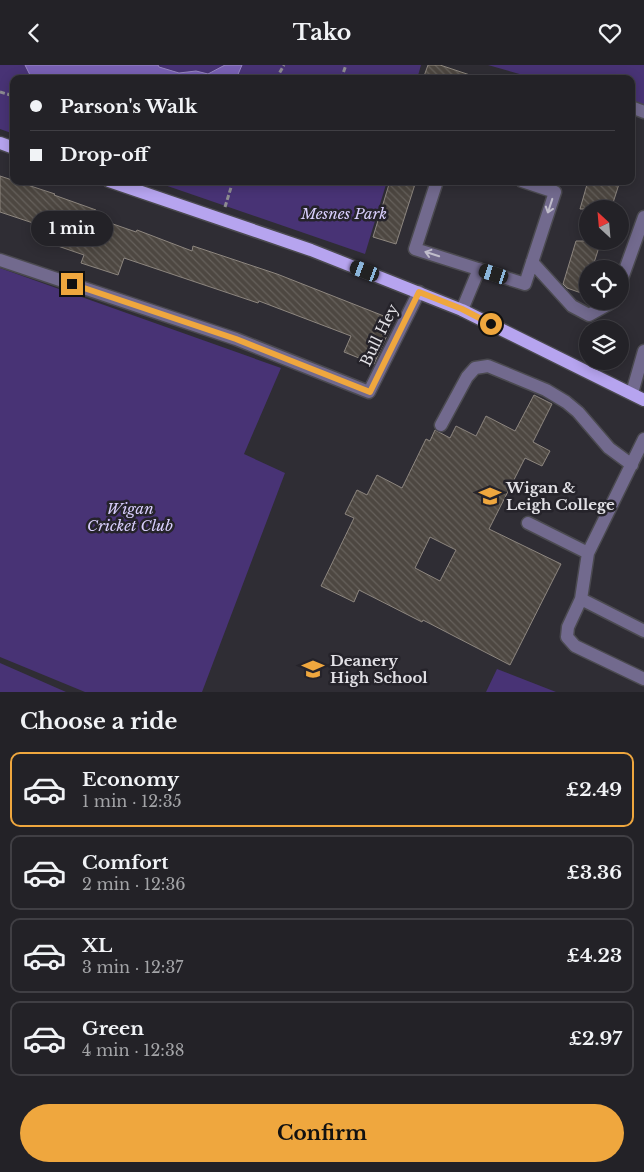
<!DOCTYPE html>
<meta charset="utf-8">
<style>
:root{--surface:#232227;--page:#2b2a2f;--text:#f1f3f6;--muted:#a3a4a7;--line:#403f44;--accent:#efa73e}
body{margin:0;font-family:"Libre Baskerville",serif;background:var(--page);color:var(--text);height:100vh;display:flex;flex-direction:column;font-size:19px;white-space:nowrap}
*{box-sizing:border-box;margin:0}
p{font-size:16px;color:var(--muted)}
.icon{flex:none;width:28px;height:28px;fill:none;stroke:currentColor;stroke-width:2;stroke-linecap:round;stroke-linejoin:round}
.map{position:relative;height:627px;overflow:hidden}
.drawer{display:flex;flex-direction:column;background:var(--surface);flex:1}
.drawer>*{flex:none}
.banner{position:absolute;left:10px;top:10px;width:625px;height:110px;border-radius:10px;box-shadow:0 2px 12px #0003,0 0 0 1px var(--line);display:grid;align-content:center;height:110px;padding:0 20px;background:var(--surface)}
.needle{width:32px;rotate:334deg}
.buttons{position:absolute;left:579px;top:135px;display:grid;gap:10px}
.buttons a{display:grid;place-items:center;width:50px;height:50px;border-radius:50%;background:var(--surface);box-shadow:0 2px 12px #0003,0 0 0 1px var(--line);font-size:25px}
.end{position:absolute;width:22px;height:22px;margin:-11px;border:6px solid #efa73e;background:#111;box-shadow:0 0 0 2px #111}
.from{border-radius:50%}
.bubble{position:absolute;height:35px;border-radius:18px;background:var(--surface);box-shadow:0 2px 12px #0003,0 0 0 1px var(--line);font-size:16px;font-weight:700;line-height:35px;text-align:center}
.car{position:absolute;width:15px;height:30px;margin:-15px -8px;border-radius:6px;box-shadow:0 0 4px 1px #0007;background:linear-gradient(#222 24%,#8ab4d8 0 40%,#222 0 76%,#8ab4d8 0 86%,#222 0)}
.banner b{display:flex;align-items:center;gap:18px;height:48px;font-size:19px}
.banner b+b{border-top:1px solid var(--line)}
.banner i{width:12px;height:12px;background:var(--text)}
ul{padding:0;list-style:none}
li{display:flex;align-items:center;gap:15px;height:75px;margin:0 10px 8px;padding:0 10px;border:2px solid var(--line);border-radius:10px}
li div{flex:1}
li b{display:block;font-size:19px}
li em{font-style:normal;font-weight:700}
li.selected{border-color:var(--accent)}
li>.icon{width:45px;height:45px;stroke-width:1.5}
h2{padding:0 20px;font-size:22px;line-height:60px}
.cta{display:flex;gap:10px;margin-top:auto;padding:10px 20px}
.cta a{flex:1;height:58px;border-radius:30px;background:var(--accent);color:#111;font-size:20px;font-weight:700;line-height:58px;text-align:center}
header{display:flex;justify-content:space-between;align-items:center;height:65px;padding:0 20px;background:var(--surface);font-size:22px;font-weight:700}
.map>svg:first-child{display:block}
.park{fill:#483375}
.water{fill:#7961b5;stroke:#9887c3}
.building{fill:url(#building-back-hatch);stroke:#8d867f;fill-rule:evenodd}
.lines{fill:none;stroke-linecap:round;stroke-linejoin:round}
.minor-casing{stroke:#4b4a50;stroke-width:15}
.major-casing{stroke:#4b4a50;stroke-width:15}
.path{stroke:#8d8c91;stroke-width:3;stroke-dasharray:5 2.5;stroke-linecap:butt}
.minor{stroke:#726a8e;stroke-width:12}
.major{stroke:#b6a4ef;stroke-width:12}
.oneway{stroke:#c0bdcb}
.route{stroke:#efa73e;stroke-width:6}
.labels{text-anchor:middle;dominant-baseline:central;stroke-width:5;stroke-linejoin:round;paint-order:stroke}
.park-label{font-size:15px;font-style:italic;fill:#d8cefc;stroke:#25232a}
.street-label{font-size:15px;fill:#e1e0e5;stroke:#25232a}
.poi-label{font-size:15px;font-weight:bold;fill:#e1e0e5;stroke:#25232a;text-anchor:start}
</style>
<header><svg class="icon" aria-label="back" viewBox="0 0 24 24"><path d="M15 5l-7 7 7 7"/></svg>Tako<svg class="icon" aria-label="heart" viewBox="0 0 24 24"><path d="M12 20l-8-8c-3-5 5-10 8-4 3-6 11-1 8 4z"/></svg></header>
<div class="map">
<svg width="644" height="627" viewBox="0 0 644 627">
<defs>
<pattern id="building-back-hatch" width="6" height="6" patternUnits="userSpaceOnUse" patternTransform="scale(1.25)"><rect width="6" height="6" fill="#4d4741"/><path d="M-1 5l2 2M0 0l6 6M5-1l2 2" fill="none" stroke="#66615c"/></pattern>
</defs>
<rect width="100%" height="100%" fill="#2f2d34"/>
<path class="park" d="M0 0H421L417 14H14V69L0 64Z
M488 0H644V44L631 40V14H537Z
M153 116H387L365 189Z
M0 203 281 303 244 389 285 408 202 627H85L0 592Z
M0 598 66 627H0Z
M497 604 556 627H486Z"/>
<path class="water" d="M25 0H158L159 2 179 8 196 6 208 9 225 0H242L236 14H32Z"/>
<path class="building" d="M428 0H440L473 11V14H423Z
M0 111 55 129 54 130 96 145 93 152 136 167 137 165 192 186 193 181 277 209 394 255 374 299 344 287 351 271 259 236 258 238 124 193 118 210 81 198 84 190 49 178 54 165 0 147Z
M390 116H416L396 179 373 172Z
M588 116H620L611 144H580Z
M576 176H601L592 204H588V219L584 229 567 223 563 219Z
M534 330 552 339 533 377 550 386 542 401 525 393 489 464 561 499 510 600 423 555 422 557 359 525 354 537 321 521 354 453 345 449 357 425 367 430 377 410 402 423 426 374 430 376 435 365 450 373 456 361 476 371 486 351 515 366ZM430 472 456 485 440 516 415 503Z"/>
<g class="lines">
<g class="minor-casing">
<path id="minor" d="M631 42 644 47
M437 116 415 184 525 219 555 127 522 116
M0 195 236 274 369 327 419 227
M532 197 572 241 589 250 614 236
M620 219 644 152
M462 245 479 204
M632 328 644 286
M441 360 467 312 475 303 488 301 546 325 566 337 578 347 609 383 632 400
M644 374 588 488 581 534 568 562 567 572 575 581 644 614
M528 458 588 488
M581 534 644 566"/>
</g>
<g class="major-casing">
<path id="major" d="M0 78 14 83
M109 116 311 185 462 245 644 335"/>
</g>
<path class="path" d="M276 14 284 0
M341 14 346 0
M0 27 14 31
M225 142 233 116"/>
<use href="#minor" class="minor"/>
<use href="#major" class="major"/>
</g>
<defs><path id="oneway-shaft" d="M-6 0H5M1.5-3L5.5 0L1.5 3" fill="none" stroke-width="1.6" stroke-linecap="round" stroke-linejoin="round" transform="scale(1.25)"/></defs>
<g class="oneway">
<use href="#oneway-shaft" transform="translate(550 141) rotate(108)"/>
<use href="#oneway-shaft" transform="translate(432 189) rotate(-162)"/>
</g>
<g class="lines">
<path class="route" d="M72 219 236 274 370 327 419 227 462 244 491 259"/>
</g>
<defs>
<g id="university-bare" transform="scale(1.725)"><path d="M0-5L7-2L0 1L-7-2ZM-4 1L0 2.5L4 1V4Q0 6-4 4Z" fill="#efa73e" stroke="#25232a" stroke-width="2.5" paint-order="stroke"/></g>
<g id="school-bare" transform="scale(1.725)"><path d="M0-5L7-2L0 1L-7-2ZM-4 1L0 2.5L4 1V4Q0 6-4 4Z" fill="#efa73e" stroke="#25232a" stroke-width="2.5" paint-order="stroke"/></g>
</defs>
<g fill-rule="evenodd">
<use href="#university-bare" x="490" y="431"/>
<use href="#school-bare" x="313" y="604"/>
</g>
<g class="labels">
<g class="park-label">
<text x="344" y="148">Mesnes Park</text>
<text x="130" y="443">Wigan<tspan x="130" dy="17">Cricket Club</tspan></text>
</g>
<g class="street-label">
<text transform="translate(379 270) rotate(-64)">Bull Hey</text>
</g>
<g class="poi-label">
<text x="506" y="422">Wigan &amp;<tspan x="506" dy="17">Leigh College</tspan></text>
<text x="330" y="595">Deanery<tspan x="330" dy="17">High School</tspan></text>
</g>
</g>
</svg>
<div class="buttons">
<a><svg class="needle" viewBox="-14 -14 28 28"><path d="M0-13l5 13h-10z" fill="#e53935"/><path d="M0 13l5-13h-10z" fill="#a3a4a7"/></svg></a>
<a><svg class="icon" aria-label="locate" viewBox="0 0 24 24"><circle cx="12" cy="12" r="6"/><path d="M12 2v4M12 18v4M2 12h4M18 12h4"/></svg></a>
<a><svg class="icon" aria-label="layers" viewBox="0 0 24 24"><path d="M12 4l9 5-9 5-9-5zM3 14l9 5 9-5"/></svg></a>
</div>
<i class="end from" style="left:491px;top:259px"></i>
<i class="end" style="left:72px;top:219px"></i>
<div class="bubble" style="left:31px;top:146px;width:82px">1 min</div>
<i class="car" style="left:365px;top:206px;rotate:291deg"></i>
<i class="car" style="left:494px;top:209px;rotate:288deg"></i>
<div class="banner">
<b><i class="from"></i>Parson's Walk</b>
<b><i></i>Drop-off</b>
</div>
</div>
<section class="drawer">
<h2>Choose a ride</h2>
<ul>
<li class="selected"><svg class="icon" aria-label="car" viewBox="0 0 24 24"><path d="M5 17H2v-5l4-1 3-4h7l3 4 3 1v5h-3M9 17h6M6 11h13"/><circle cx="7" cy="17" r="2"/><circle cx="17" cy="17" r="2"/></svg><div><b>Economy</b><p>1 min · 12:35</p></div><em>£2.49</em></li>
<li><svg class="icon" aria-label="car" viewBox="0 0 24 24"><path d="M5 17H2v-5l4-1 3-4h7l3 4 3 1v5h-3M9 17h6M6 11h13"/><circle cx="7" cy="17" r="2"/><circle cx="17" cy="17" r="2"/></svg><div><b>Comfort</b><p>2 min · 12:36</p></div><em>£3.36</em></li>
<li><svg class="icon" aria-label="car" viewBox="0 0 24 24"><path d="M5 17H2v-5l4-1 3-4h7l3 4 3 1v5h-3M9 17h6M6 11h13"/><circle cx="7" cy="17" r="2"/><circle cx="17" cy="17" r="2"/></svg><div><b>XL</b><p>3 min · 12:37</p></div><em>£4.23</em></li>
<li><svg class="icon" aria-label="car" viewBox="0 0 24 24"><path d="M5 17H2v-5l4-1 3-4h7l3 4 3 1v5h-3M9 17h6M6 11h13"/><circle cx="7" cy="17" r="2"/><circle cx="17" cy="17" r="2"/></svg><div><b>Green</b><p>4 min · 12:38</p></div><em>£2.97</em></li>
</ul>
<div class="cta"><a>Confirm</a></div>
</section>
